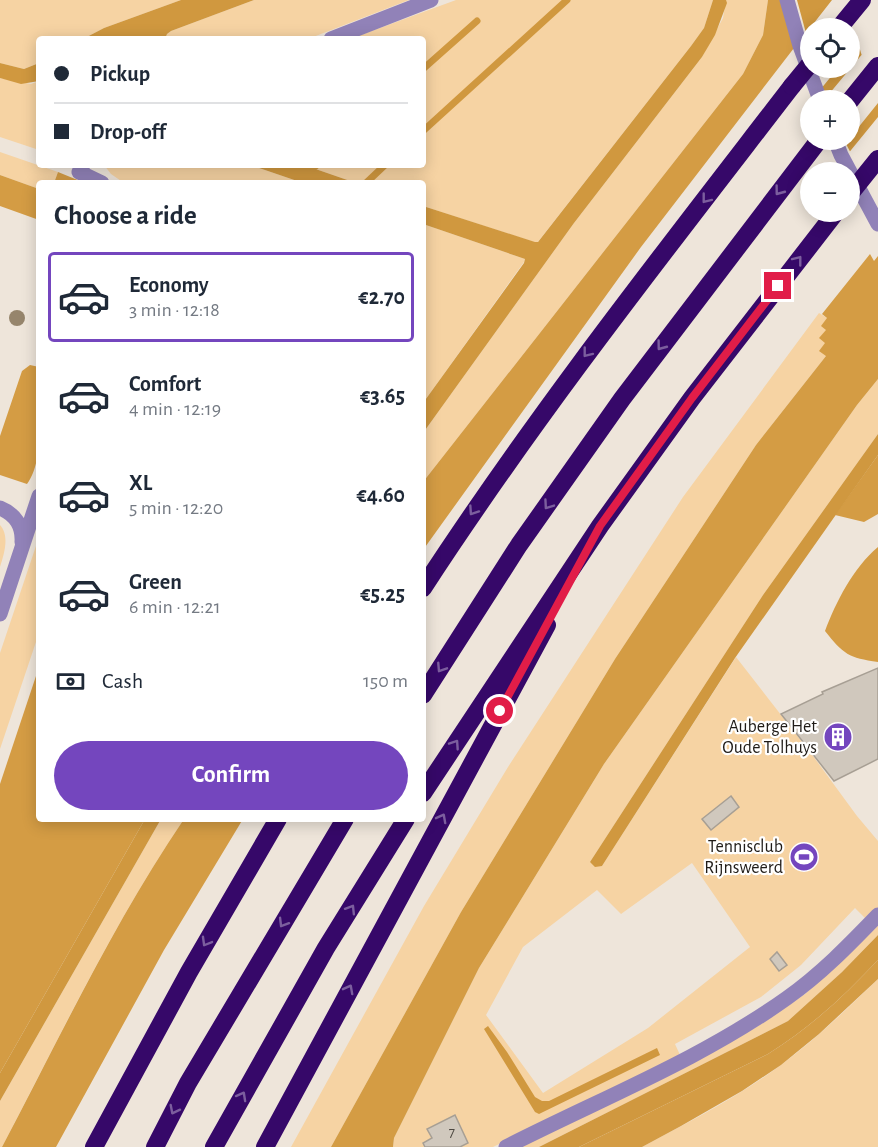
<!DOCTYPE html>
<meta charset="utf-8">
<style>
:root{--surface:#fff;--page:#f2f2f3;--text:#1f2937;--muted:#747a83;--line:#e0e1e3;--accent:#7446be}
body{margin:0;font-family:"Alegreya Sans",sans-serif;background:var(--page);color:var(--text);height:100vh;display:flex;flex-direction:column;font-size:22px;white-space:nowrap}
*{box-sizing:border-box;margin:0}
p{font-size:20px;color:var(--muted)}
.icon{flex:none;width:33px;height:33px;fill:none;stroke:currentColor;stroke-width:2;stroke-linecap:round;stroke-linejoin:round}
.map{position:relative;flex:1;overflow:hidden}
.sheet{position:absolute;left:36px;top:180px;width:390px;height:642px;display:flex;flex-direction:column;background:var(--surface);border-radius:6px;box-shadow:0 3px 15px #0003}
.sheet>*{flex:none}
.guide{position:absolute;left:36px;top:36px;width:390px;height:132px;border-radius:6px;box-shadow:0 3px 15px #0003;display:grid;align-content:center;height:132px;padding:0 18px;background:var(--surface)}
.fabs{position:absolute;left:800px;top:18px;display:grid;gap:12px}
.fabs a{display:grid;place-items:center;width:60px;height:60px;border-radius:50%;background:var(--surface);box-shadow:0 3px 15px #0003;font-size:30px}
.end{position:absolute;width:27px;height:27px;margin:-14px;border:8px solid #e11d48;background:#fff;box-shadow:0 0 0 3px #fff}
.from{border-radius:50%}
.guide b{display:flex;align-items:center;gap:21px;height:57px;font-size:22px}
.guide b+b{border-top:2px solid var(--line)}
.guide i{width:15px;height:15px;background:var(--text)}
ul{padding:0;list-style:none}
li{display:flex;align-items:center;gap:18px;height:90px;margin:0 12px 9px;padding:0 6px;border:3px solid transparent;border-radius:6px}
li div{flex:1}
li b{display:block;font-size:22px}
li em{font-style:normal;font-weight:600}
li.current{border-color:var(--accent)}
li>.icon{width:54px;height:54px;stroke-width:1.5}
h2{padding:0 18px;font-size:27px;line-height:72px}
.pay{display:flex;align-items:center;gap:15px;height:66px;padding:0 18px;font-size:22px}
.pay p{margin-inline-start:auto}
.primary-button{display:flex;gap:12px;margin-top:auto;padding:12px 18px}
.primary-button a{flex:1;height:69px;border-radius:36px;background:var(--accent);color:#fff;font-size:24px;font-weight:600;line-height:69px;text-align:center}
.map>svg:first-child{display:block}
.green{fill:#f6d3a3;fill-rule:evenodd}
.forest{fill:#d49c44}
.water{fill:#d0983f}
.pier{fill:#eee5da}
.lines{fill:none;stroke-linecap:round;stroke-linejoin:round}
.stream{stroke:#d0983f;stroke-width:7}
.building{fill:#d0c8bd;stroke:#a79f94;stroke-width:1.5}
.street{stroke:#9182b8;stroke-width:15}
.highway{stroke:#360869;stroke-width:18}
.highway-bridge{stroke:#360869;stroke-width:18}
.tree{fill:#96856c}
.oneway{stroke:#7c5e9e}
.route{stroke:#e11d48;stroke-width:8}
.labels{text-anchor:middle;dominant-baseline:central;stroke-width:4.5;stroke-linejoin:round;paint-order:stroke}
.number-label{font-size:15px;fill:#4c4741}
.poi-label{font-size:18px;fill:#201c18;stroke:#fff;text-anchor:end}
</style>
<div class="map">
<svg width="878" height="1147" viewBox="0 0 878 1147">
<rect width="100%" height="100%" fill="#eee5da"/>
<path class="green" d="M0 0H181L104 28 83 39H39V63L24 69 0 63Z
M254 0H409L308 39H165L167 34 171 31Z
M456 0H713L704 28 691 46 537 243 423 206V183H356L304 165H423V39H350Z
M726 0H768L763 35 743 74 423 482V433L574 223 702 57 723 18Z
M0 78 31 84 39 81V150L0 137Z
M0 152 58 172 54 183H39V189L0 175Z
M104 165H250L303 183H124L111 174Z
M423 224 525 259 524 262 423 403Z
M819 313 827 318 826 356 756 445 615 659 461 912 331 1147H291L424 906 508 767 683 497Z
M878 379V434L763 595 590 862 602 866 736 657 813 756 857 816 878 841V908L867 920 855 908 801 965 761 997 675 1044 680 1055 493 1147H393L394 1138 479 968 604 764 857 405ZM692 863 750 947 648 1028 543 1093 486 1015 523 947 597 890 621 914Z
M0 525C10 536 4 554 0 567Z
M39 537V633L0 749V653Z
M161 819H184C114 922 60 1036 2 1147H0V1101Z
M878 925V935L842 972 788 1021 539 1147H513L710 1053 755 1028 805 994Z
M878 979V1147H642C689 1122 738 1097 781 1065 816 1039 847 1009 878 979Z"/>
<path class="forest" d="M768 0H781L794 48 641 247 423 550V482L743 74 763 35Z
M58 172 85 183H54Z
M0 175 39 189V220L0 206Z
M870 254 874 261 878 256V379L857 405 604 764 479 968 394 1138 393 1147H331L461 912 615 659 756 445 826 356 819 351 825 343 819 338 826 330 821 326 827 318 822 314Z
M30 365 39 367C39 399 46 459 27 484L0 475V436L22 371Z
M878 455V514L864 522 835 515Z
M878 547V662C849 658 843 654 825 631 836 602 853 568 878 547Z
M39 667V819H145L0 1073V784Z
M184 819H243L164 950 56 1147H2C60 1037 114 922 184 819Z
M878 960V979L819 1034 781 1065 742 1091 681 1126 642 1147H579L768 1054C810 1028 844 996 878 960Z"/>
<path class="water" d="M181 0H254L171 31 167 34 165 39H133L128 37 83 39 104 28Z
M713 0H726L727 3 715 35 702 57 574 223 423 433V403L524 263 525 259 423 224V206L535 242H538L691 46 704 28Z
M797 0H846L861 53 878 97V205L844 140H849V100H827L816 68H849V28H810V48Z
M0 63 24 69 39 63V81L21 84 0 78Z
M250 165H304L356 183H303Z
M878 434V455L735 658 602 866 595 867 590 862 763 595Z
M145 819H161L0 1101V1073Z
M878 935V960C844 996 810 1028 768 1054L579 1147H539L788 1021 842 972Z
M488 1026 507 1052 535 1097 542 1101H549L657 1048 660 1055 539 1114 535 1112 484 1029Z"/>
<path class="pier" d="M832 0H849L861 40 849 54V28H810V51L803 37Z
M864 52 878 88V103L849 139V100H824Z
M813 68H838L820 90Z
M878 117V208L847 155Z"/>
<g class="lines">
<path class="stream" d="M423 69 477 21
M423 131 567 0
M313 168 317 165
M366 183 385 165"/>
</g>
<path class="building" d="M878 668V759L834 781 781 714 823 694 822 692Z
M731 796 739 807 711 830 702 819Z
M777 952 787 965 779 971 770 959Z
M455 1115 468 1143 460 1147H425L423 1143 432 1138 427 1129Z"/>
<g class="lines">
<path class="street" d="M787 0 800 46 820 100
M331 39 431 0
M835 140 841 155 878 224
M83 165 79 172 102 183
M0 508C15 514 23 526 22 542
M0 614 39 496
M506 1147C600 1099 700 1060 787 998 821 974 849 945 878 915"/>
<path class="highway" d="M839 28 862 0
M849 102 878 66
M423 588C537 413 665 251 792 86
M423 695 519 545 622 399 819 140
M423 793 600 526 692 398 836 212
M94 1147 189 972 278 819
M155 1147 188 1083 345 819
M214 1147 326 948 406 819
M265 1147 547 625"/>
<path class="highway-bridge" d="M792 86 810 64
M849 195 878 159"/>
</g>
<circle class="tree" cx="17" cy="318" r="8"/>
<defs><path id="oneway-chevron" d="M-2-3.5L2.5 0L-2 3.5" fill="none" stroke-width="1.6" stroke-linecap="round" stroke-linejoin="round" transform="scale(1.5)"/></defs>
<g class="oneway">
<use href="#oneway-chevron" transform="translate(779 191) rotate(127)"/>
<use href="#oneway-chevron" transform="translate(706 199) rotate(128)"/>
<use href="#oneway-chevron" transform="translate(798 260) rotate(-52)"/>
<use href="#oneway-chevron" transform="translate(661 346) rotate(127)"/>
<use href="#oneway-chevron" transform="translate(587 353) rotate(128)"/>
<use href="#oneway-chevron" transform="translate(548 505) rotate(125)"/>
<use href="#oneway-chevron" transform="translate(473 511) rotate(124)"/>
<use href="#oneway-chevron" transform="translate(441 668) rotate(123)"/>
<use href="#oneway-chevron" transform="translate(455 744) rotate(-56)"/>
<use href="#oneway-chevron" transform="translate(442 818) rotate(-62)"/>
<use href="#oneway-chevron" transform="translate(351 909) rotate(-58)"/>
<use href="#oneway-chevron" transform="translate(283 923) rotate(121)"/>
<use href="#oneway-chevron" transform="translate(206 942) rotate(120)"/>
<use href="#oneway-chevron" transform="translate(349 989) rotate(-62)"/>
<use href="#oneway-chevron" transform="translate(242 1096) rotate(-61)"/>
<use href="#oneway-chevron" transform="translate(174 1110) rotate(117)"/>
</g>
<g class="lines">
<path class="route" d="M500 711 600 526 692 398 778 286"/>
</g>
<defs>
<g id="building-disc" transform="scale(1.5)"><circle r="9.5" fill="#7446be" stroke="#fff"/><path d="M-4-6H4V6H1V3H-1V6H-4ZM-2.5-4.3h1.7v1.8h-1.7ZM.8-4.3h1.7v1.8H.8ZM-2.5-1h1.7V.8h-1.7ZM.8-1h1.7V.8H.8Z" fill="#fff"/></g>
<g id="stadium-disc" transform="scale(1.5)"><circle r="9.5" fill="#7446be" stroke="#fff"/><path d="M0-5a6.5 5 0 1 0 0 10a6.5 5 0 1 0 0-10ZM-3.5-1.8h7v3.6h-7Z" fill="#fff"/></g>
</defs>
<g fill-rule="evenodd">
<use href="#building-disc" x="838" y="737"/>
<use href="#stadium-disc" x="804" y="857"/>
</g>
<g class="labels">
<g class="number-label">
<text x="452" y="1132">7</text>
</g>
<g class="poi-label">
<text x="817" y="727">Auberge Het<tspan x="817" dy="21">Oude Tolhuys</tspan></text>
<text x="783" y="847">Tennisclub<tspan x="783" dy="21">Rijnsweerd</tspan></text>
</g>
</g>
</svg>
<div class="fabs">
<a><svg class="icon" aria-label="locate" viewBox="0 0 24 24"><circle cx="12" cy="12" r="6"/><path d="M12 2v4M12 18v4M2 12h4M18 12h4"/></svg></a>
<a>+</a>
<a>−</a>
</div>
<i class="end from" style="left:500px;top:711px"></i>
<i class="end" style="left:778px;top:286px"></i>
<div class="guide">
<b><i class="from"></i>Pickup</b>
<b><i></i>Drop-off</b>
</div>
<section class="sheet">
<h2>Choose a ride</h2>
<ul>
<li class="current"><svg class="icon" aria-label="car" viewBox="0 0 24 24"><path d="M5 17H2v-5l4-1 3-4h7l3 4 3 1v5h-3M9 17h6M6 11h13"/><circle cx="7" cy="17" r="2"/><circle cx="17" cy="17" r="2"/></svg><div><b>Economy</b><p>3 min · 12:18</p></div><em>€2.70</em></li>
<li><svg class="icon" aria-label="car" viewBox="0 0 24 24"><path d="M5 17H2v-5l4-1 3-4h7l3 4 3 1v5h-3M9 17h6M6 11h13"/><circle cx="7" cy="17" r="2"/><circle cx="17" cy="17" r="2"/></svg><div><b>Comfort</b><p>4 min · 12:19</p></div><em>€3.65</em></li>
<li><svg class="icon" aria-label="car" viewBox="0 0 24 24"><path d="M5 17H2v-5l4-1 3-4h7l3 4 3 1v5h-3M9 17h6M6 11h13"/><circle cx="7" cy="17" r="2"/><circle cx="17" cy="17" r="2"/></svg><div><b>XL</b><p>5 min · 12:20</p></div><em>€4.60</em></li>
<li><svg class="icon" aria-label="car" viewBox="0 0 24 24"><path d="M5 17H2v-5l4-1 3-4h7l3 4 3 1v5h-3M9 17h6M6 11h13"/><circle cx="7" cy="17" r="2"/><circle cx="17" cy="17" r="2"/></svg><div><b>Green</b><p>6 min · 12:21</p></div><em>€5.25</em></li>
</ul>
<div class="pay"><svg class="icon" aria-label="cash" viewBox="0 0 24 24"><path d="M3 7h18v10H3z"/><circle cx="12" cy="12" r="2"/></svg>Cash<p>150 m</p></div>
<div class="primary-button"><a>Confirm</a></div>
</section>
</div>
